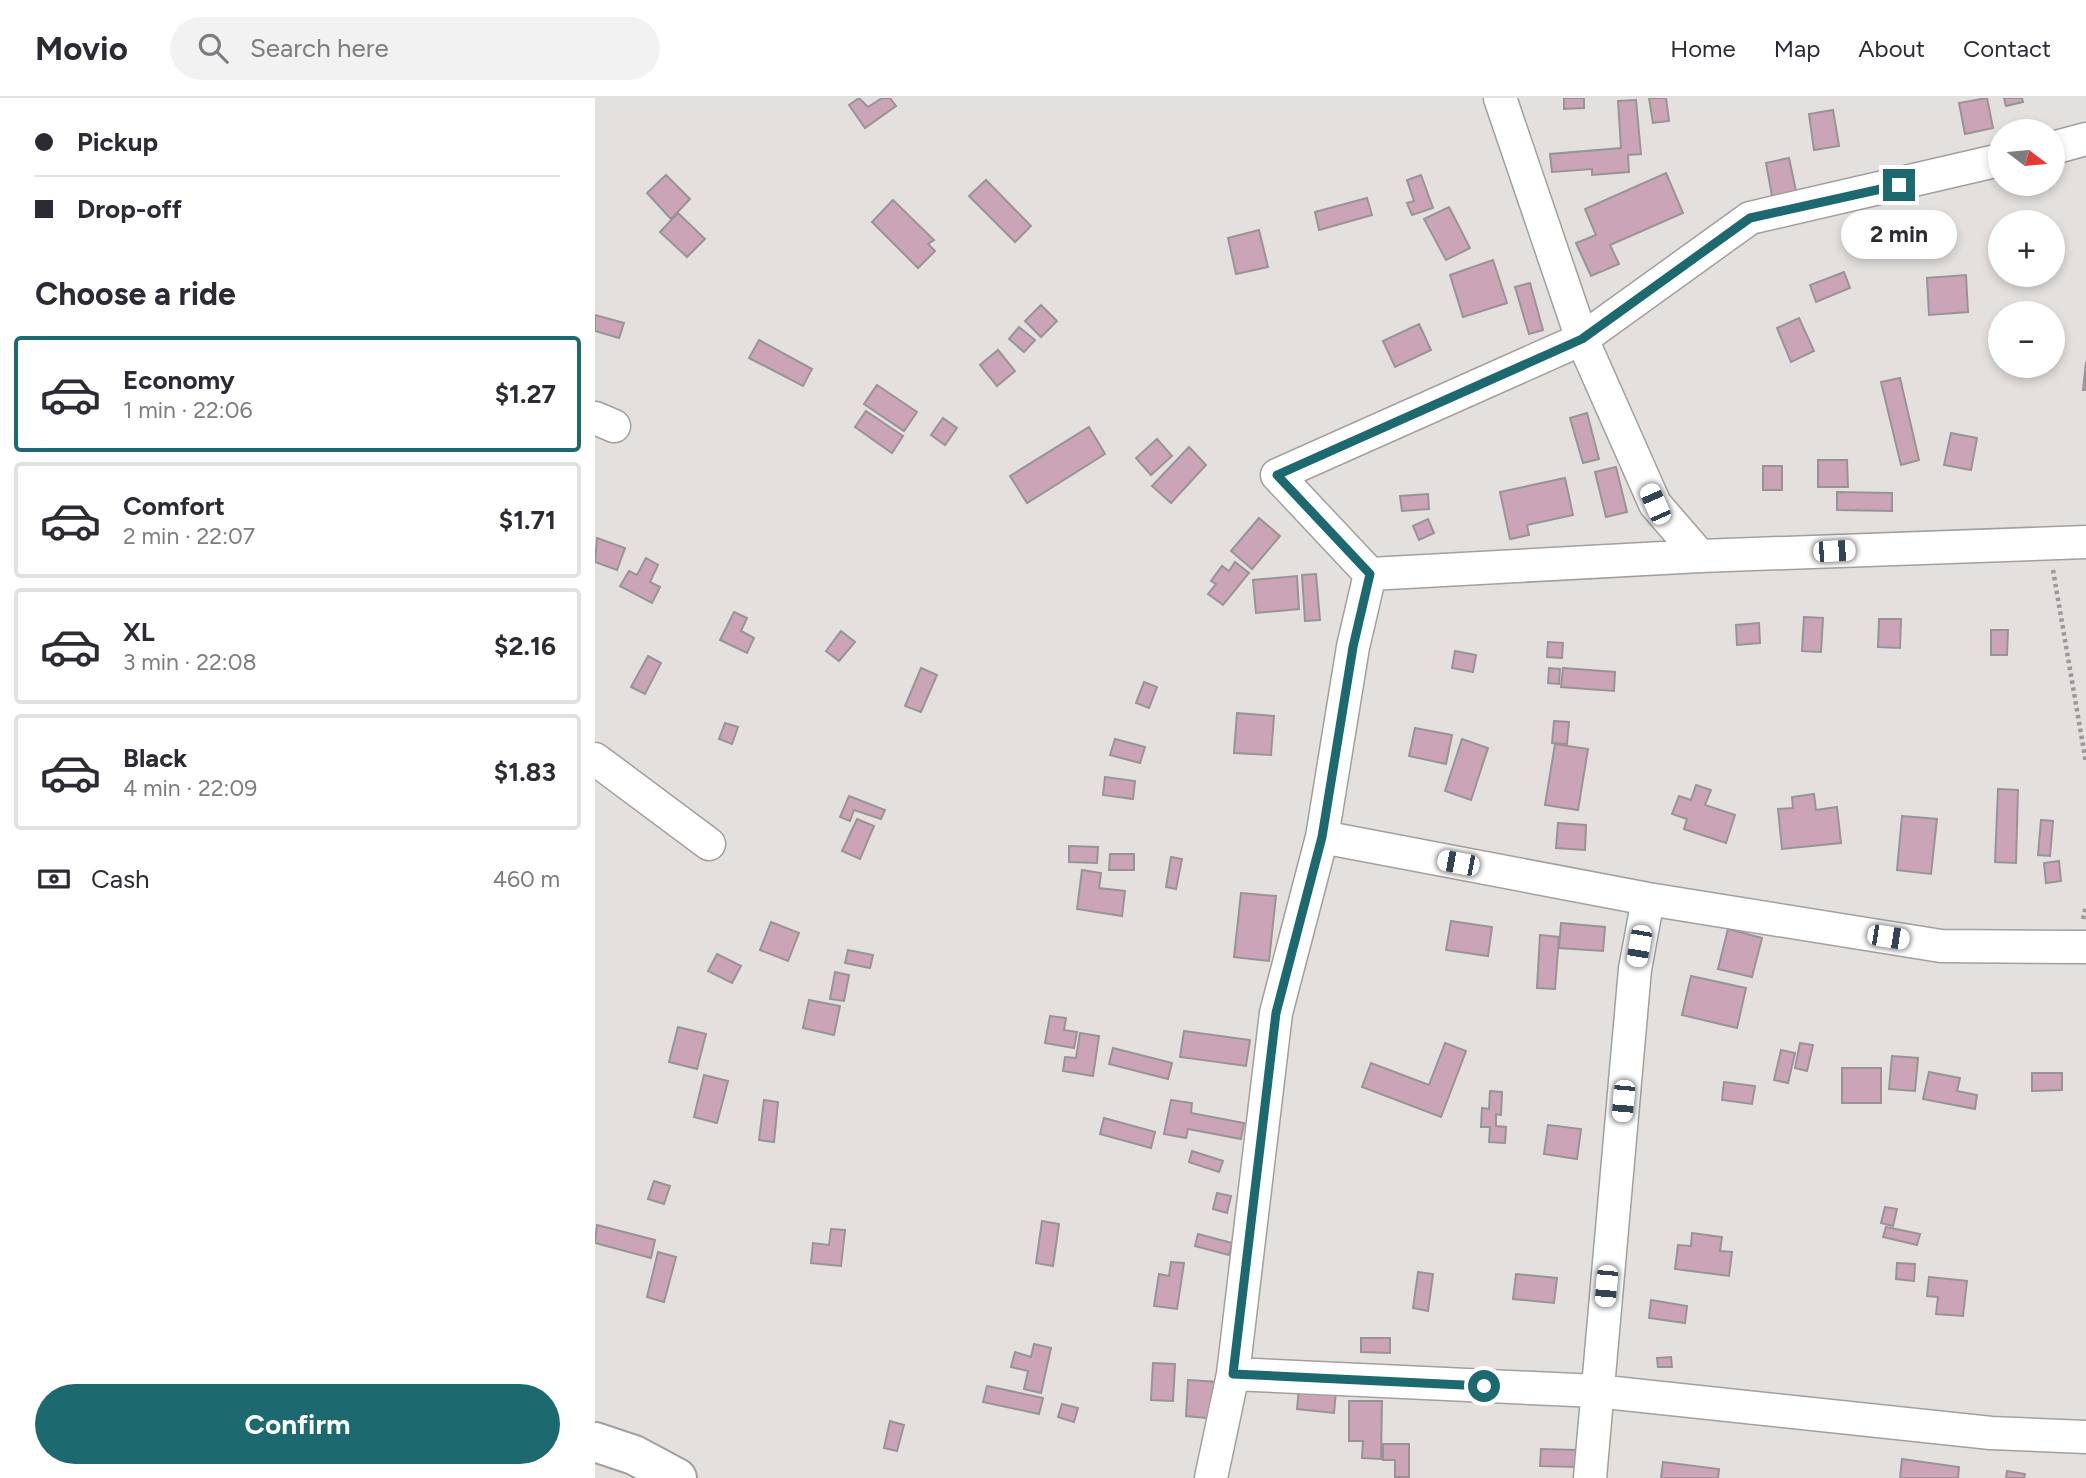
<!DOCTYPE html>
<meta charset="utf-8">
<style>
:root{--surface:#fff;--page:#f2f2f3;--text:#2b2b33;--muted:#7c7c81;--line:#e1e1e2;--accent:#1d6970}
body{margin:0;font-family:Figtree,sans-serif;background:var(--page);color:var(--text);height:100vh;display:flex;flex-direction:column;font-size:26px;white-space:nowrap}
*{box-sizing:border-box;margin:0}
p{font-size:23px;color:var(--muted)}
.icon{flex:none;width:38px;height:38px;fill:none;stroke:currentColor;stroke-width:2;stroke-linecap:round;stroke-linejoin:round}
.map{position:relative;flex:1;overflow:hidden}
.panel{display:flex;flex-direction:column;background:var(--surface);width:595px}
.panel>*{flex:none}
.banner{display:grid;align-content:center;height:154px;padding:0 35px;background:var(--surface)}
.needle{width:46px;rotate:106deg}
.tools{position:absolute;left:1393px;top:21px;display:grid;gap:14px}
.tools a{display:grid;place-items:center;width:77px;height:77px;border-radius:50%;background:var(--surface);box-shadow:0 4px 10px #0003;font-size:35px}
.end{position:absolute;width:32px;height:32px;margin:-16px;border:9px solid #1d6970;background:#fff;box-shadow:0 0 0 4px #fff}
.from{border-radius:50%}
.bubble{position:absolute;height:49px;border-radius:24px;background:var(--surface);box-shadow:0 4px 10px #0003;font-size:23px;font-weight:700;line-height:49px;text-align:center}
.car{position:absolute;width:21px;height:42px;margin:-21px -10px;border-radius:9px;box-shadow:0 0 5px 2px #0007;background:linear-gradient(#fff 24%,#345 0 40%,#fff 0 76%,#345 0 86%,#fff 0)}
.banner b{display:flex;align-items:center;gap:24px;height:66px;font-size:26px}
.banner b+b{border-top:2px solid var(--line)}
.banner i{width:18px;height:18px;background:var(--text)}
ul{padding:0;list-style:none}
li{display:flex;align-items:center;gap:21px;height:116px;margin:0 14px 10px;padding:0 21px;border:4px solid var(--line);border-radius:7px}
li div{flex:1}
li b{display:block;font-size:26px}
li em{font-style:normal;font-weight:700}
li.current{border-color:var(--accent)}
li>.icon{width:63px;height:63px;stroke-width:1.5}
h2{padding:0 35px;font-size:32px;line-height:84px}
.pay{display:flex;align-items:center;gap:18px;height:77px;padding:0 35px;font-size:26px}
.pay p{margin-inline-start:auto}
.button{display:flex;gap:14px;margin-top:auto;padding:14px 35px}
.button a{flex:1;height:80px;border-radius:42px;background:var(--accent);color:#fff;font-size:28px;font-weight:700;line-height:80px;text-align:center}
header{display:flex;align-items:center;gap:42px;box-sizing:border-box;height:98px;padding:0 35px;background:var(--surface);border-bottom:2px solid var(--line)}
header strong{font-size:33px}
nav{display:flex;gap:38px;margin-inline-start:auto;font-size:24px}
.search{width:490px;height:63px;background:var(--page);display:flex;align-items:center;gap:18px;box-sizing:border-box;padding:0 24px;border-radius:38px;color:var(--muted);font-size:26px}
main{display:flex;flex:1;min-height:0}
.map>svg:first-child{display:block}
.building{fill:#cca4b8;stroke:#989496;stroke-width:2}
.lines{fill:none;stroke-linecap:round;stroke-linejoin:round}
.minor-casing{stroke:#a29f9d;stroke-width:35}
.tertiary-casing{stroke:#a29f9d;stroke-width:42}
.path{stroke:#9c9998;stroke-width:4.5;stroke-dasharray:3.5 3.5;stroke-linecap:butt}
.minor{stroke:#fff;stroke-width:32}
.tertiary{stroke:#fff;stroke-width:38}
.route{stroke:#1d6970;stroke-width:9}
</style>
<header>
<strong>Movio</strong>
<div class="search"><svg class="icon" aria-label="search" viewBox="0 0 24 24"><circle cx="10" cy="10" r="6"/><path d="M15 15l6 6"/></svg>Search here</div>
<nav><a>Home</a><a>Map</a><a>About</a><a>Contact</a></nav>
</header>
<main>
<section class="panel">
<div class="banner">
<b><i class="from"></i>Pickup</b>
<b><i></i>Drop-off</b>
</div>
<h2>Choose a ride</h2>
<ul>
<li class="current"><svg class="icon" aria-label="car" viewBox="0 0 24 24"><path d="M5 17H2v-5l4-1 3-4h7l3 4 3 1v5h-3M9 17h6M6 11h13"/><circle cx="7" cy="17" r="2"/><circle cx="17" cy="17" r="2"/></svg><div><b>Economy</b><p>1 min · 22:06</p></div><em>$1.27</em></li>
<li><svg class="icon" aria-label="car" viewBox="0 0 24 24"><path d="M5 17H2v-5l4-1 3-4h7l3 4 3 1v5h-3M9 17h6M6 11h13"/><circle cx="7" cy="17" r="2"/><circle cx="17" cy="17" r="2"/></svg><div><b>Comfort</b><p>2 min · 22:07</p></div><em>$1.71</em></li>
<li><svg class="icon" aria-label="car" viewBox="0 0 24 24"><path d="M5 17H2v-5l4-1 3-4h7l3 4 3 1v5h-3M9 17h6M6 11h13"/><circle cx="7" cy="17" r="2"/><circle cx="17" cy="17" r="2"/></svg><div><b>XL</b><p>3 min · 22:08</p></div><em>$2.16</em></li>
<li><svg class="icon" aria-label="car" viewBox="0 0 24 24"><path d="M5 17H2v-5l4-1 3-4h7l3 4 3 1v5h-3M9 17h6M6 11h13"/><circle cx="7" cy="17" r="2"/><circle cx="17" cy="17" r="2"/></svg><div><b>Black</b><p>4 min · 22:09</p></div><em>$1.83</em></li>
</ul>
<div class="pay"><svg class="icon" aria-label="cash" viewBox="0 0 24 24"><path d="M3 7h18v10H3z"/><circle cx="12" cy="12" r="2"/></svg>Cash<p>460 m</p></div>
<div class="button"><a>Confirm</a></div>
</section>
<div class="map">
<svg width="1491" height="1380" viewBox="0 0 1491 1380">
<rect width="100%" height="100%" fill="#e4e0de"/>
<path class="building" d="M264 0 273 9 287 0H295L301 8 270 30 254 7Z
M969 0H989V10L969 11Z
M1054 0H1071L1074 23 1058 25Z
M1392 0 1398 30 1370 36 1364 5Z
M1409 0H1427L1428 4 1411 8Z
M1041 2 1046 56 1033 57 1034 74 997 77V71L957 74 955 56 1026 50 1023 3Z
M1238 12 1244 48 1219 52 1214 16Z
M1194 60 1201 93 1177 98 1171 65Z
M1071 75 1088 115 1015 147 1024 166 996 178 981 145 1001 137 990 111Z
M71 77 95 101 76 121 52 95Z
M826 77 838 110 817 117 812 105 819 103 812 82Z
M391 82 436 128 420 144 374 98Z
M772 100 777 117 724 132 720 114Z
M298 102 339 142 333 146 340 153 323 170 277 124Z
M854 109 875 150 851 162 829 121Z
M83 115 110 141 92 159 65 134Z
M664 132 673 169 641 176 633 140Z
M898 162 912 205 868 219 855 177Z
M1249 174 1255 190 1221 204 1215 187Z
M1371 177 1373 214 1334 217 1332 180Z
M935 185 948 232 934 236 920 189Z
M446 207 462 223 446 239 430 223Z
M0 217 29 225 24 240 0 233Z
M1204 220 1219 253 1196 264 1182 230Z
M824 226 836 252 800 269 788 243Z
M424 229 440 242 429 254 414 241Z
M164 242 217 271 208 288 154 260Z
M403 252 420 273 402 288 385 267Z
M1491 264V292H1488Z
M1305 280 1324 362 1306 367 1286 284Z
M282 287 322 314 309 333 269 306Z
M271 313 308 338 297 355 260 329Z
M992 315 1004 361 988 365 975 320Z
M348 320 362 330 350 347 336 337Z
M494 329 510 356 432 405 415 378Z
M1356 335 1382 340 1376 372 1349 367Z
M562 341 577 358 556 377 541 360Z
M594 349 611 367 576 405 557 388Z
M1223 362H1252L1253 389H1223Z
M1168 368H1187V392H1168Z
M1021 369 1032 414 1011 419 1000 374Z
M970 380 978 417 932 427 934 437 915 441 905 394Z
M1242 394 1297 395V413L1242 412Z
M833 396 834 411 807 413 805 398Z
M664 420 685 438 657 471 636 453Z
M833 421 839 435 824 442 818 428Z
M2 440 30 450 22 472 0 464Z
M51 460 63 467 55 484 65 489 57 505 25 488 34 473 42 477Z
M640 464 654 475 628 507 613 496 621 486 616 483 627 468 634 473Z
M721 476 725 522 710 523 707 477Z
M702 478 704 511 661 515 658 482Z
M139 514 152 520 146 533 159 540 152 555 125 542Z
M1209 519 1228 520 1226 554 1207 553Z
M1284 521H1306L1305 550 1283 549Z
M1164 525 1165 545 1142 547 1141 527Z
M1396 532H1413L1412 557H1396Z
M246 533 260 544 244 563 231 553Z
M953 544 968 545 967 560 952 559Z
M860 553 881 557 878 574 857 570Z
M53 558 66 565 50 596 36 589Z
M326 570 342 577 326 614 310 608Z
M954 570 965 571 964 586 953 585Z
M968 570 1020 574 1019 593 966 589Z
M549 584 562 589 554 610 541 605Z
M642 615 679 618 676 657 639 655Z
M959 623 974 624 972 646 957 645Z
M130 625 143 629 137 646 124 641Z
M820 630 857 637 851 666 814 658Z
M520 641 550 649 545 665 515 657Z
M867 641 893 650 876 702 850 693Z
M960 646 993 651 983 712 950 707Z
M510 679 540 683 538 701 508 697Z
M1101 687 1116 692 1110 707 1140 717 1131 745 1089 731 1092 721 1077 716 1084 698 1096 702Z
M1403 691 1423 692 1421 765 1400 764Z
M1219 696 1221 712 1242 709 1246 745 1187 751 1183 711 1198 710 1197 699Z
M254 698 290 712 286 721 259 712 255 723 245 719Z
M1307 718 1342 721 1336 776 1302 772Z
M262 721 279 728 265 761 247 753Z
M1446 722 1458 723 1455 758 1443 757Z
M963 725 991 727 990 752 961 750Z
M474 748 503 749 502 765 474 764Z
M515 756H539V772H514Z
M576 759 587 761 581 791 571 789Z
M1464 763 1466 783 1451 785 1449 765Z
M487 772 506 775 504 790 530 793 527 818 482 811Z
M646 795 681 798 674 863 639 859Z
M856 823 897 829 893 858 851 852Z
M176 824 204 835 193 863 165 852Z
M966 825 1010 829 1008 853 964 850Z
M1133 831 1167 840 1157 879 1123 871Z
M945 837 964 839 960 891 942 890Z
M253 852 278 857 275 870 250 865Z
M122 856 146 868 137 885 113 873Z
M240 874 254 877 249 903 235 901Z
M1096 878 1151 890 1142 930 1087 917Z
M214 902 245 908 239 937 208 930Z
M455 918 471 920 469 932 482 934 479 950 450 945Z
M83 929 111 936 102 971 74 964Z
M589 933 655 942 651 968 585 959Z
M485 935 504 938 498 978 468 973 470 959 481 960Z
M850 945 871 953 846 1019 767 989 776 965 834 987Z
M1205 945 1218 947 1212 973 1200 970Z
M518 950 577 965 573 981 514 966Z
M1186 952 1200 955 1193 985 1179 982Z
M1297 958 1323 960 1320 993 1294 991Z
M1247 970H1286V1005H1247Z
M1334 974 1365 980 1362 993 1382 997 1380 1011 1328 1001Z
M1437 975H1467V992L1437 993Z
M109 977 133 983 122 1025 99 1019Z
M1129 984 1160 988 1157 1006 1127 1002Z
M895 993 907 994 906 1017 901 1016V1028L911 1029 910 1045 894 1044 895 1029H886L887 1010 894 1011Z
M169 1002 183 1004 179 1044 164 1042Z
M576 1002 597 1005 596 1015 649 1025 646 1041 593 1031 591 1040 569 1036Z
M509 1020 560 1034 556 1050 505 1036Z
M953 1027 986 1031 982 1061 949 1056Z
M597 1053 628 1063 624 1074 594 1064Z
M59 1083 75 1088 69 1106 53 1101Z
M622 1095 636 1098 632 1115 618 1111Z
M1290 1109 1302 1111 1298 1128 1286 1125Z
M447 1123 464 1126 458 1168 441 1165Z
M2 1127 60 1142 56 1160 0 1145Z
M1291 1129 1325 1136 1322 1147 1288 1139Z
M236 1131 250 1132 246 1168 216 1165 218 1145 234 1147Z
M1097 1135 1127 1139 1125 1153 1137 1154 1134 1178 1080 1171 1083 1147 1096 1148Z
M603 1136 637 1145 634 1157 600 1148Z
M63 1154 81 1159 69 1204 52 1199Z
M576 1164 589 1165 582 1211 559 1208 564 1176 574 1178Z
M1302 1165 1320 1166 1319 1183 1301 1181Z
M823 1174 838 1176 833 1213 818 1210Z
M921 1176 962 1180 959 1205 918 1201Z
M1334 1179 1372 1183 1368 1218 1341 1216 1343 1199 1332 1198Z
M1056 1202 1092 1208 1090 1225 1054 1220Z
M766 1240H795V1255L766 1254Z
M439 1246 456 1250 446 1295 429 1291 433 1273 416 1269 420 1254 436 1259Z
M1076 1259 1077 1269H1063L1062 1260Z
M558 1265 580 1266 578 1303 556 1302Z
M593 1282 624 1284 621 1321 591 1318Z
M392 1288 448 1300 444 1316 388 1304Z
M704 1290 741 1293 739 1315 702 1311Z
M754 1303H787L786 1361 767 1360 768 1343H754Z
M467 1306 483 1310 479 1324 463 1319Z
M295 1323 309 1327 302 1353 289 1350Z
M788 1346H814V1379H800V1362H788Z
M946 1351 981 1352V1369L945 1368Z
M1307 1361 1364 1369 1363 1380H1305Z
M1068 1364 1124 1371 1123 1380H1066Z
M1412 1373 1430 1376 1429 1380H1411Z"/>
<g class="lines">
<g class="minor-casing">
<path id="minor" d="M905 0 987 241 1060 406 1105 458
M1458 50 1491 41
M1405 62 1155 120 987 241 682 377 775 476 1105 458 1491 444
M0 320 19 328
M0 661 114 746
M727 739 1053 801 1346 848 1491 849
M638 1276 1001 1293 1396 1335 1491 1339
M616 1380 638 1276 681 915 727 739 758 549 775 476
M995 1380 1040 871 1053 801"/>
</g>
<g class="tertiary-casing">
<path id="tertiary" d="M0 1344 39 1357 82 1380"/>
</g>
<path class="path" d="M1458 472 1491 665
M1488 821 1491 808"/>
<use href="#minor" class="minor"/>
<use href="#tertiary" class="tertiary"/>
</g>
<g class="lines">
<path class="route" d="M889 1288 638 1276 681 915 727 739 758 549 775 476 682 377 987 241 1155 120 1304 87"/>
</g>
</svg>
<div class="tools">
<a><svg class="needle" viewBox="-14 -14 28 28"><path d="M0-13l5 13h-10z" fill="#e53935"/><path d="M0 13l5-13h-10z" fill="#7c7c81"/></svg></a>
<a>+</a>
<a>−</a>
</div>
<i class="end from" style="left:889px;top:1288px"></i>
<i class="end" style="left:1304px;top:87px"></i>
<div class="bubble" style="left:1246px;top:112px;width:116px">2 min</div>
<i class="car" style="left:1060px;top:406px;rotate:336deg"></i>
<i class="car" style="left:1239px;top:453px;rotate:87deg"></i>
<i class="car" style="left:863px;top:765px;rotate:281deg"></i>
<i class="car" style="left:1293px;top:839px;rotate:99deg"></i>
<i class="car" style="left:1044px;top:848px;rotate:190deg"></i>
<i class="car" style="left:1028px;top:1003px;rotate:185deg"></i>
<i class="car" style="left:1011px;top:1188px;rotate:185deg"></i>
</div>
</main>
